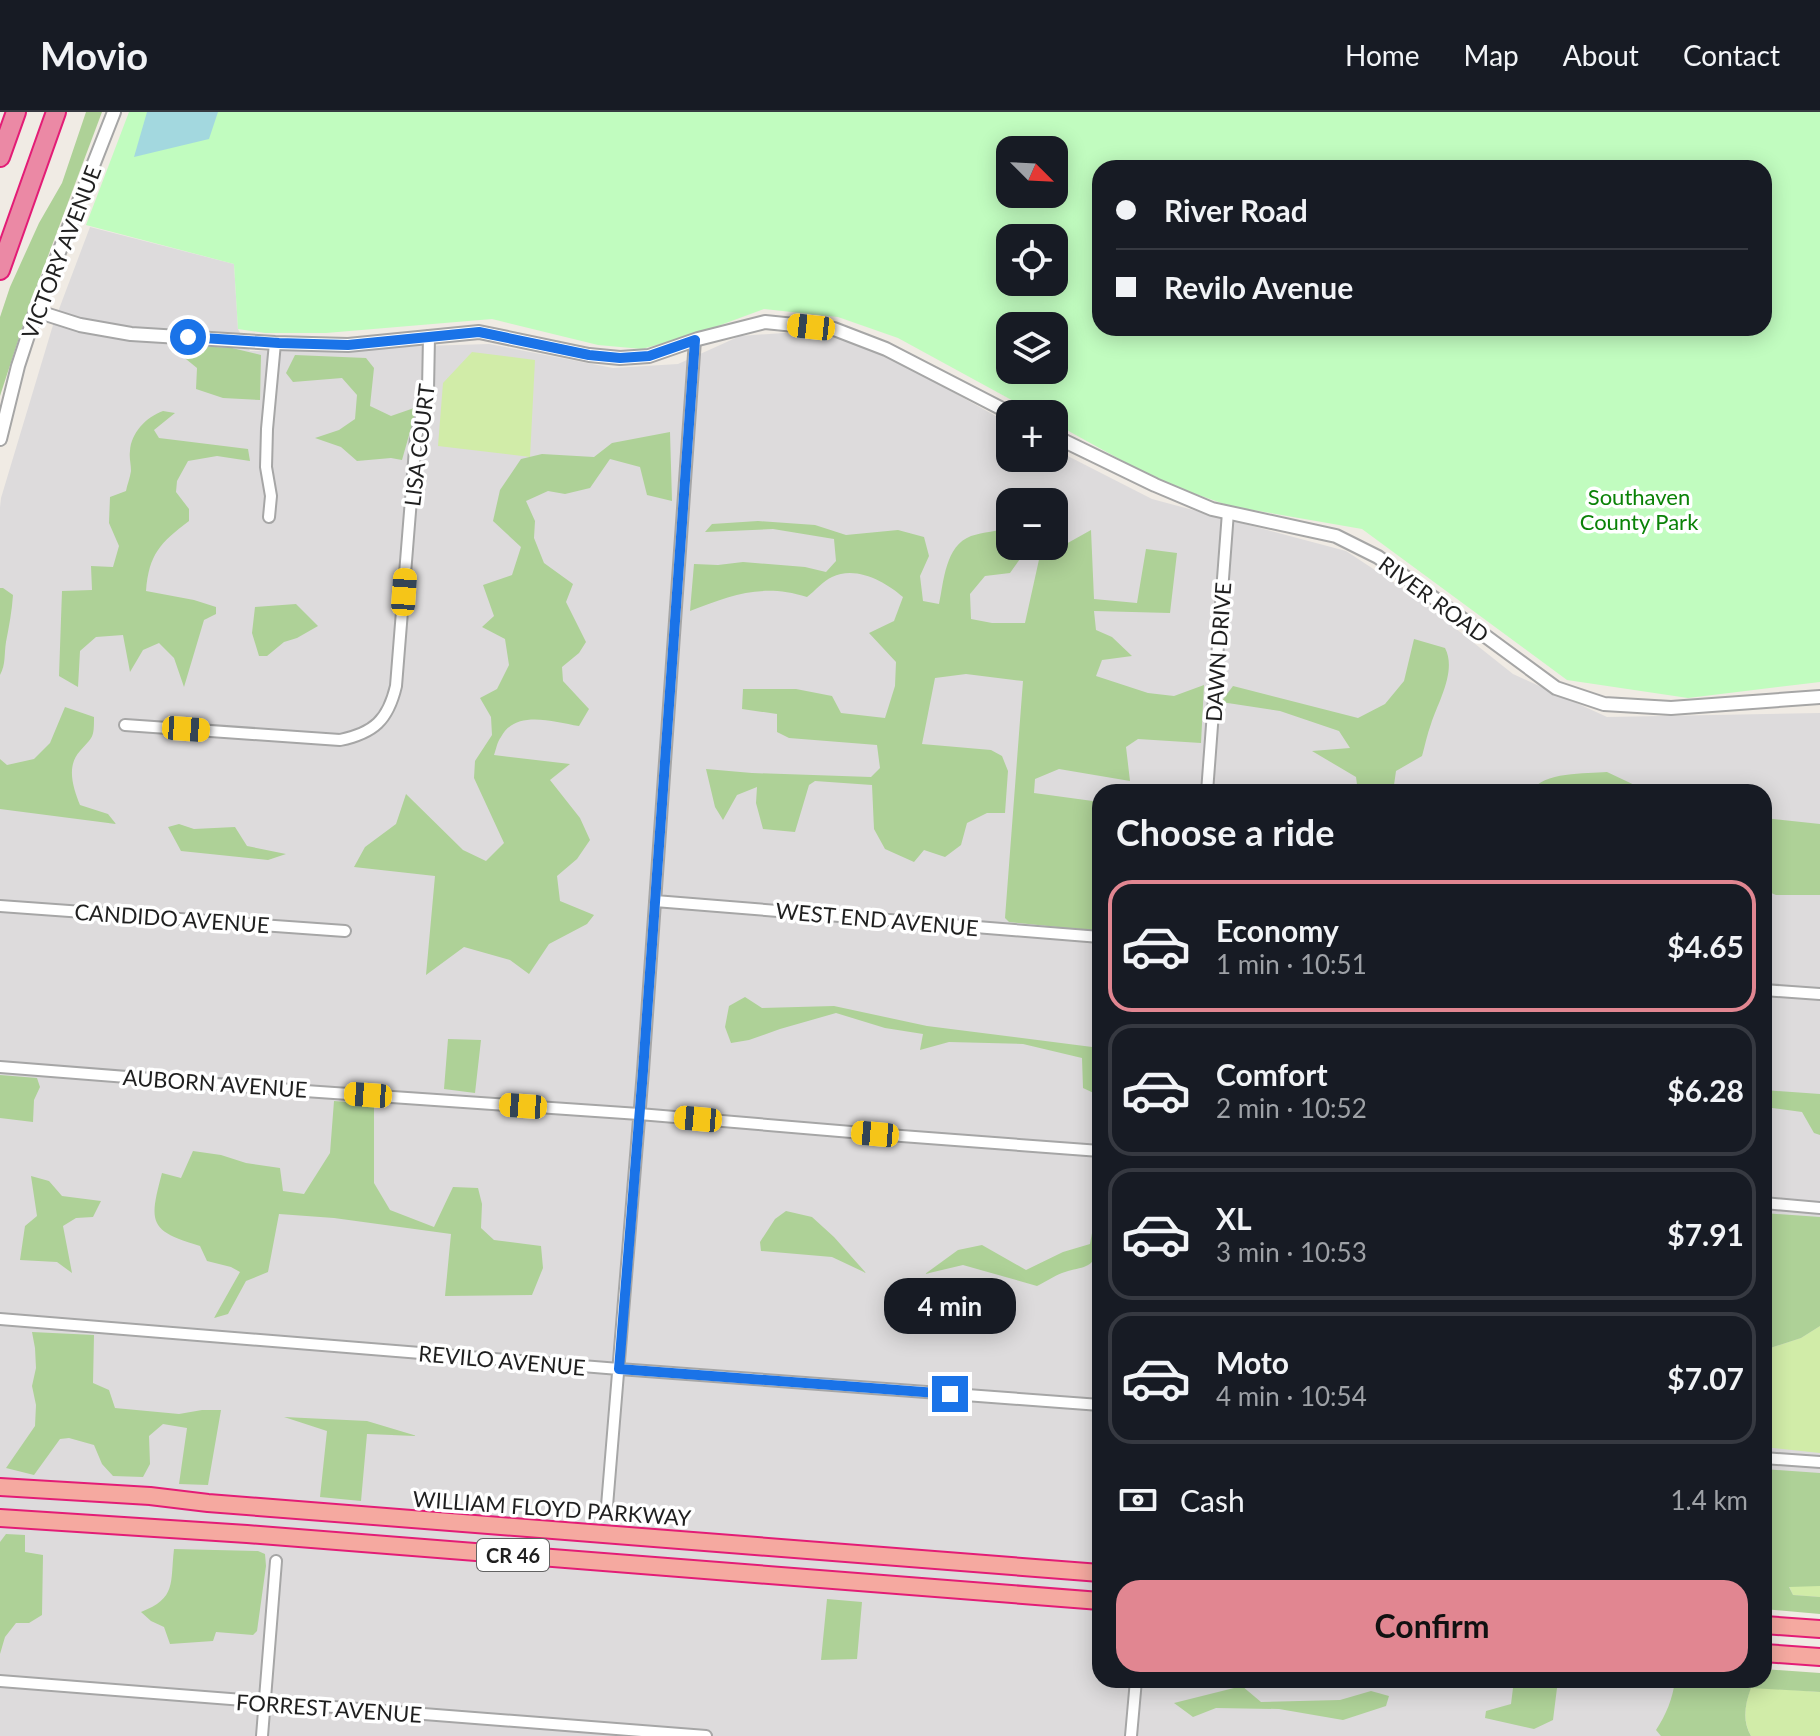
<!DOCTYPE html>
<meta charset="utf-8">
<style>
:root{--surface:#171b24;--page:#20242c;--text:#f1f3f6;--muted:#9ea1a6;--line:#363941;--accent:#e18691}
body{margin:0;font-family:Lato,sans-serif;background:var(--page);color:var(--text);height:100vh;display:flex;flex-direction:column;font-size:30px;white-space:nowrap}
*{box-sizing:border-box;margin:0}
p{font-size:26px;color:var(--muted)}
.icon{flex:none;width:44px;height:44px;fill:none;stroke:currentColor;stroke-width:2;stroke-linecap:round;stroke-linejoin:round}
.map{position:relative;flex:1;overflow:hidden}
.sheet{position:absolute;left:1092px;top:672px;width:680px;height:904px;display:flex;flex-direction:column;background:var(--surface);border-radius:24px;box-shadow:0 4px 20px #0003}
.sheet>*{flex:none}
.top-card{position:absolute;left:1092px;top:48px;width:680px;height:176px;border-radius:24px;box-shadow:0 4px 20px #0003;display:grid;align-content:center;height:176px;padding:0 24px;background:var(--surface)}
.needle{width:52px;rotate:114deg}
.tools{position:absolute;left:996px;top:24px;display:grid;gap:16px}
.tools a{display:grid;place-items:center;width:72px;height:72px;border-radius:16px;background:var(--surface);box-shadow:0 4px 20px #0003;font-size:40px}
.end{position:absolute;width:36px;height:36px;margin:-18px;border:10px solid #1a73e8;background:#fff;box-shadow:0 0 0 4px #fff}
.from{border-radius:50%}
.bubble{position:absolute;height:56px;border-radius:24px;background:var(--surface);box-shadow:0 4px 20px #0003;font-size:26px;font-weight:700;line-height:56px;text-align:center}
.car{position:absolute;width:24px;height:48px;margin:-24px -12px;border-radius:10px;box-shadow:0 0 6px 2px #0007;background:linear-gradient(#f5c518 24%,#345 0 40%,#f5c518 0 76%,#345 0 86%,#f5c518 0)}
.top-card b{display:flex;align-items:center;gap:28px;height:76px;font-size:30px}
.top-card b+b{border-top:2px solid var(--line)}
.top-card i{width:20px;height:20px;background:var(--text)}
ul{padding:0;list-style:none}
li{display:flex;align-items:center;gap:24px;height:132px;margin:0 16px 12px;padding:0 8px;border:4px solid var(--line);border-radius:24px}
li div{flex:1}
li b{display:block;font-size:30px}
li em{font-style:normal;font-weight:700}
li.active{border-color:var(--accent)}
li>.icon{width:72px;height:72px;stroke-width:1.5}
h2{padding:0 24px;font-size:36px;line-height:96px}
.pay{display:flex;align-items:center;gap:20px;height:88px;padding:0 24px;font-size:30px}
.pay p{margin-inline-start:auto}
.cta{display:flex;gap:16px;margin-top:auto;padding:16px 24px}
.cta a{flex:1;height:92px;border-radius:24px;background:var(--accent);color:#111;font-size:32px;font-weight:700;line-height:92px;text-align:center}
header{display:flex;align-items:center;gap:48px;box-sizing:border-box;height:112px;padding:0 40px;background:var(--surface);border-bottom:2px solid var(--line)}
header strong{font-size:38px}
nav{display:flex;gap:44px;margin-inline-start:auto;font-size:28px}
.map>svg:first-child{display:block}
.residential{fill:#dddbdc;fill-rule:evenodd}
.grass{fill:#d1eca8}
.forest{fill:#aed197}
.park{fill:#c1fcbf;fill-rule:evenodd}
.water{fill:#a3d8df}
.lines{fill:none;stroke-linecap:round;stroke-linejoin:round}
.minor-casing{stroke:#a6a6a6;stroke-width:14}
.tertiary-casing{stroke:#a6a6a6;stroke-width:16}
.trunk-casing{stroke:#e31c76;stroke-width:20}
.motorway-casing{stroke:#e31c76;stroke-width:22}
.minor{stroke:#fff;stroke-width:10}
.tertiary{stroke:#fff;stroke-width:12}
.trunk{stroke:#f5a9a0;stroke-width:16}
.motorway{stroke:#eb89a5;stroke-width:18}
.route{stroke:#1a73e8;stroke-width:10}
.labels{text-anchor:middle;dominant-baseline:central;stroke-width:7;stroke-linejoin:round;paint-order:stroke}
.shield{fill:#fff;stroke:#626262;stroke-width:2}
.shield-label{font-size:20px;font-weight:bold;fill:#1f1f1f}
.street-label{font-size:22px;fill:#1f1f1f;stroke:#fff}
.park-label{font-size:22px;fill:#0a8207;stroke:#fff}
</style>
<header>
<strong>Movio</strong>
<nav><a>Home</a><a>Map</a><a>About</a><a>Contact</a></nav>
</header>
<div class="map">
<svg width="1820" height="1624" viewBox="0 0 1820 1624">
<rect width="100%" height="100%" fill="#f0ebe4"/>
<path class="residential" d="M90 115 234 152 238 217 250 239 489 232 613 256 678 252 740 224 812 219 878 238 1010 312V346H1054V337L1152 387 1346 439 1416 485 1513 562 1607 605 1820 601V1499L1764 1494V680H1100V1568H1698L1717 1624H0V395L1 386 53 213ZM1010 390H1054V434H1010Z"/>
<path class="grass" d="M472 240 535 248 530 345 438 334 443 271Z
M1820 1214V1341L1764 1335V1238L1801 1226Z
M1789 1474H1820V1485L1793 1483Z
M1751 1575 1820 1580V1624H1751C1742 1608 1745 1592 1751 1575Z"/>
<path class="forest" d="M86 0H102L30 192 0 284V205L10 175 39 111 62 71Z
M199 234 232 236 261 243 260 288 223 286 196 277 197 256 181 243Z
M295 243 366 246 374 256 370 294 391 304 417 295 402 348 391 346 357 349 341 335 315 326 339 318 355 307 357 283 342 266 293 270 286 261Z
M163 299 175 301 154 318 159 326 248 337 250 349 217 344 188 349 177 369 176 380 189 397V409C160 431 149 442 146 479L194 488 216 495V502L204 508 184 575 174 546 159 531 143 538 130 560 123 523 96 525 80 539 78 575 59 564 62 479 92 478 91 454 113 455 119 434 109 411 110 385 126 379C127 373 130 366 131 359 131 352 129 346 130 339 131 321 146 305 163 299Z
M670 320 672 389 647 383 640 355 610 347 590 376 565 382 548 379 526 389 535 409 534 426 544 451 573 472 566 490 586 530 579 541 562 555 563 569 589 597 579 614C553 610 516 597 501 625 497 630 496 638 494 643L570 652 550 668 580 706 590 728 577 747 557 764 560 789 594 803 587 812 549 832 529 862 510 848 464 835 426 863 435 764 354 755 365 735 396 712 406 682 463 738 486 749 504 731 474 666 475 649 492 623 491 605 480 586 497 577 509 553 505 527 482 515 494 504 483 473 512 463 521 435 493 409 500 378 521 347 542 342 594 345 612 331Z
M758 409 815 413 846 423 898 418 924 425 929 444 920 464 923 489 939 492C944 469 945 434 971 424 983 420 998 419 1010 416V434H1025V440L1010 461 985 464 970 482 971 507 992 511H1025L1042 434H1052L1057 437 1091 418 1094 487 1137 491 1146 437 1177 441 1170 501 1094 499 1096 518 1112 525 1132 544 1102 548 1096 564 1148 581 1174 584 1204 573 1201 631 1138 627 1126 635 1130 669 1059 657 1035 667 1034 681 1100 690V809L1097 819 1009 810 1005 806 1023 569 966 562 935 566 922 632 991 638 1002 644 1008 659 1005 701H987L967 711 961 733 945 745 924 738 914 750 885 737 874 717 872 673 815 669 809 673 795 720 763 717 756 691 757 675 737 683 723 708 715 695 706 657 752 661 871 665 880 656 877 633 789 626 777 620V602L742 597 743 577H796L832 584 841 601 885 606 895 574 896 550 869 521 894 509 903 485C886 470 856 453 832 465 823 469 815 479 807 485 762 471 731 483 690 499L694 452 718 453 743 450 805 455 826 460 836 449 834 427 773 417 705 420 712 412Z
M0 476H3L13 483C12 499 9 514 6 530 4 542 6 552 0 563Z
M296 492 318 514 297 526 284 530 267 544H259L252 521 255 495Z
M1414 527 1445 536C1457 559 1438 590 1431 612 1427 623 1425 633 1422 644L1396 659 1393 680H1358L1356 665 1312 639 1350 636 1339 619 1280 599 1221 590 1233 574 1358 606 1385 592 1404 569Z
M65 595 94 605C94 627 93 624 80 639 66 654 73 676 80 693L108 702 116 712 0 697V647L7 653 34 647 50 631Z
M1607 660 1643 677 1646 680H1531C1543 659 1586 662 1607 660Z
M1764 706 1820 712V783H1776L1764 778Z
M179 712 194 717 235 715 247 734 286 742 268 748 181 739 168 715Z
M745 885 762 896 834 894 927 914 1100 936V984L1083 976 1082 946 1023 932 949 930 920 938 923 922 885 916 836 901 780 917 749 928 731 931 725 915 729 894Z
M448 927 481 928 475 981 444 977Z
M0 963 37 966 40 975 34 988 33 1010 0 1006Z
M1764 978 1820 982V1023L1814 1021 1802 1000 1764 995Z
M334 989 374 992V1071L390 1098 434 1115 453 1075 478 1076 482 1092 481 1116 494 1128 541 1134 543 1156 532 1183 445 1184 451 1122 334 1106 279 1102 268 1160 246 1169 228 1202 214 1206 240 1160 231 1155 207 1149 200 1134C148 1119 149 1110 162 1061L181 1066 193 1039 221 1043 246 1051 280 1056 283 1079 304 1082 330 1041Z
M31 1064 49 1069 62 1084 101 1089 93 1105 76 1106 63 1114 72 1161 57 1150 20 1148 25 1114 37 1104Z
M1100 1077V1136C1092 1159 1081 1154 1062 1161 1054 1164 1045 1170 1037 1174L963 1153 925 1162 958 1138 982 1133 1026 1158 1063 1140 1090 1132Z
M786 1099 812 1105 834 1125 866 1161 832 1145 761 1139 760 1130 775 1107Z
M1764 1101 1820 1105V1214L1801 1226 1764 1238Z
M32 1220 94 1223 93 1271 109 1278 115 1296 179 1302 202 1298H221L208 1373 179 1372 187 1316 163 1312 149 1324 150 1352 143 1365 113 1364 102 1352 94 1333 69 1326 60 1327 34 1363 6 1356 35 1314 36 1293 32 1274 36 1256 35 1236Z
M284 1305 367 1309 417 1324 367 1322 361 1389 320 1385 327 1319Z
M1764 1357 1820 1361V1474L1789 1475 1793 1483 1820 1485V1502L1764 1497Z
M6 1422 25 1423V1440L43 1443 42 1503 29 1511H16L5 1525 0 1542V1430Z
M174 1437 258 1439 265 1442 266 1454 257 1519 253 1523 216 1520 213 1529 170 1532 164 1515 151 1509 141 1500C177 1486 170 1471 174 1437Z
M827 1487 862 1490 857 1547 821 1548Z
M1764 1557 1820 1561V1580L1751 1576C1745 1592 1742 1609 1751 1624H1661L1656 1618C1666 1603 1673 1586 1675 1568H1764Z
M1514 1568H1558L1553 1608 1534 1617 1485 1606 1486 1599 1511 1592Z
M1242 1574 1261 1590 1340 1588 1371 1579 1389 1584 1386 1594 1343 1608 1279 1597 1216 1596 1193 1605 1174 1591Z"/>
<path class="park" d="M129 0H1820V570L1688 586 1567 568 1362 417 1230 394 1161 370 1054 311V302H1037L898 226 838 205 764 197 699 221 642 237 598 233 492 207 326 221H265L238 217 234 152 86 113ZM1010 38H1054V82H1010ZM1100 56H1764V216H1100ZM1010 126H1054V170H1010ZM1010 214H1054V258H1010Z"/>
<path class="water" d="M147 0H218L209 27 134 45Z"/>
<g class="lines">
<g class="minor-casing">
<path id="minor" d="M269 405 271 384 266 355 267 317 275 231
M125 613 340 628C374 621 388 608 396 574L416 325 428 278 429 224
M1207 680 1228 400
M655 789 1100 825
M0 794 345 819
M1764 878 1820 882
M0 955 305 979 639 1002 875 1022 1100 1039
M1764 1091 1820 1096
M0 1207 619 1257 1100 1293
M1764 1346 1820 1350
M607 1394 643 959 695 228
M0 1569 706 1624
M262 1624 276 1449
M1131 1624 1136 1568"/>
</g>
<g class="tertiary-casing">
<path id="tertiary" d="M36 199 80 213 131 222 275 231 348 233 479 220 589 243 620 246 649 244 698 227 765 210 834 217 886 237 1012 302
M1054 324 1155 373 1212 397 1336 424 1378 445 1556 576 1604 592 1671 596 1820 585
M0 327 18 254 36 199 114 0"/>
</g>
<g class="trunk-casing">
<path id="trunk" d="M0 1375 150 1384 208 1391 1100 1461
M0 1406 247 1422 1100 1489
M1764 1513 1820 1517
M1764 1541 1820 1545"/>
</g>
<g class="motorway-casing">
<path id="motorway" d="M0 45 16 0
M0 158 56 0"/>
</g>
<use href="#minor" class="minor"/>
<use href="#tertiary" class="tertiary"/>
<use href="#trunk" class="trunk"/>
<use href="#motorway" class="motorway"/>
</g>
<g class="lines">
<path class="route" d="M188 225 279 231 348 233 479 220 589 243 620 246 649 244 695 228 643 959 619 1257 950 1282"/>
</g>
<g class="labels">
<rect class="shield" x="477" y="1427" width="72" height="32" rx="6"/>
<g class="shield-label">
<text x="513" y="1443">CR 46</text>
</g>
<g class="street-label">
<text transform="translate(61 140) rotate(-69)">VICTORY AVENUE</text>
<text transform="translate(419 333) rotate(-83)">LISA COURT</text>
<text transform="translate(1434 487) rotate(36)">RIVER ROAD</text>
<text transform="translate(1218 540) rotate(-86)">DAWN DRIVE</text>
<text transform="translate(172 806) rotate(4)">CANDIDO AVENUE</text>
<text transform="translate(877 807) rotate(5)">WEST END AVENUE</text>
<text transform="translate(215 971) rotate(4)">AUBORN AVENUE</text>
<text transform="translate(502 1248) rotate(5)">REVILO AVENUE</text>
<text transform="translate(552 1396) rotate(4)">WILLIAM FLOYD PARKWAY</text>
<text transform="translate(329 1596) rotate(4)">FORREST AVENUE</text>
</g>
<g class="park-label">
<text x="1639" y="384">Southaven<tspan x="1639" dy="25">County Park</tspan></text>
</g>
</g>
</svg>
<div class="tools">
<a><svg class="needle" viewBox="-14 -14 28 28"><path d="M0-13l5 13h-10z" fill="#e53935"/><path d="M0 13l5-13h-10z" fill="#9ea1a6"/></svg></a>
<a><svg class="icon" aria-label="locate" viewBox="0 0 24 24"><circle cx="12" cy="12" r="6"/><path d="M12 2v4M12 18v4M2 12h4M18 12h4"/></svg></a>
<a><svg class="icon" aria-label="layers" viewBox="0 0 24 24"><path d="M12 4l9 5-9 5-9-5zM3 14l9 5 9-5"/></svg></a>
<a>+</a>
<a>−</a>
</div>
<i class="end from" style="left:188px;top:225px"></i>
<i class="end" style="left:950px;top:1282px"></i>
<div class="bubble" style="left:884px;top:1166px;width:132px">4 min</div>
<i class="car" style="left:811px;top:215px;rotate:276deg"></i>
<i class="car" style="left:404px;top:480px;rotate:4deg"></i>
<i class="car" style="left:186px;top:617px;rotate:94deg"></i>
<i class="car" style="left:368px;top:983px;rotate:274deg"></i>
<i class="car" style="left:523px;top:994px;rotate:274deg"></i>
<i class="car" style="left:698px;top:1007px;rotate:275deg"></i>
<i class="car" style="left:875px;top:1022px;rotate:275deg"></i>
<div class="top-card">
<b><i class="from"></i>River Road</b>
<b><i></i>Revilo Avenue</b>
</div>
<section class="sheet">
<h2>Choose a ride</h2>
<ul>
<li class="active"><svg class="icon" aria-label="car" viewBox="0 0 24 24"><path d="M5 17H2v-5l4-1 3-4h7l3 4 3 1v5h-3M9 17h6M6 11h13"/><circle cx="7" cy="17" r="2"/><circle cx="17" cy="17" r="2"/></svg><div><b>Economy</b><p>1 min · 10:51</p></div><em>$4.65</em></li>
<li><svg class="icon" aria-label="car" viewBox="0 0 24 24"><path d="M5 17H2v-5l4-1 3-4h7l3 4 3 1v5h-3M9 17h6M6 11h13"/><circle cx="7" cy="17" r="2"/><circle cx="17" cy="17" r="2"/></svg><div><b>Comfort</b><p>2 min · 10:52</p></div><em>$6.28</em></li>
<li><svg class="icon" aria-label="car" viewBox="0 0 24 24"><path d="M5 17H2v-5l4-1 3-4h7l3 4 3 1v5h-3M9 17h6M6 11h13"/><circle cx="7" cy="17" r="2"/><circle cx="17" cy="17" r="2"/></svg><div><b>XL</b><p>3 min · 10:53</p></div><em>$7.91</em></li>
<li><svg class="icon" aria-label="car" viewBox="0 0 24 24"><path d="M5 17H2v-5l4-1 3-4h7l3 4 3 1v5h-3M9 17h6M6 11h13"/><circle cx="7" cy="17" r="2"/><circle cx="17" cy="17" r="2"/></svg><div><b>Moto</b><p>4 min · 10:54</p></div><em>$7.07</em></li>
</ul>
<div class="pay"><svg class="icon" aria-label="cash" viewBox="0 0 24 24"><path d="M3 7h18v10H3z"/><circle cx="12" cy="12" r="2"/></svg>Cash<p>1.4 km</p></div>
<div class="cta"><a>Confirm</a></div>
</section>
</div>
